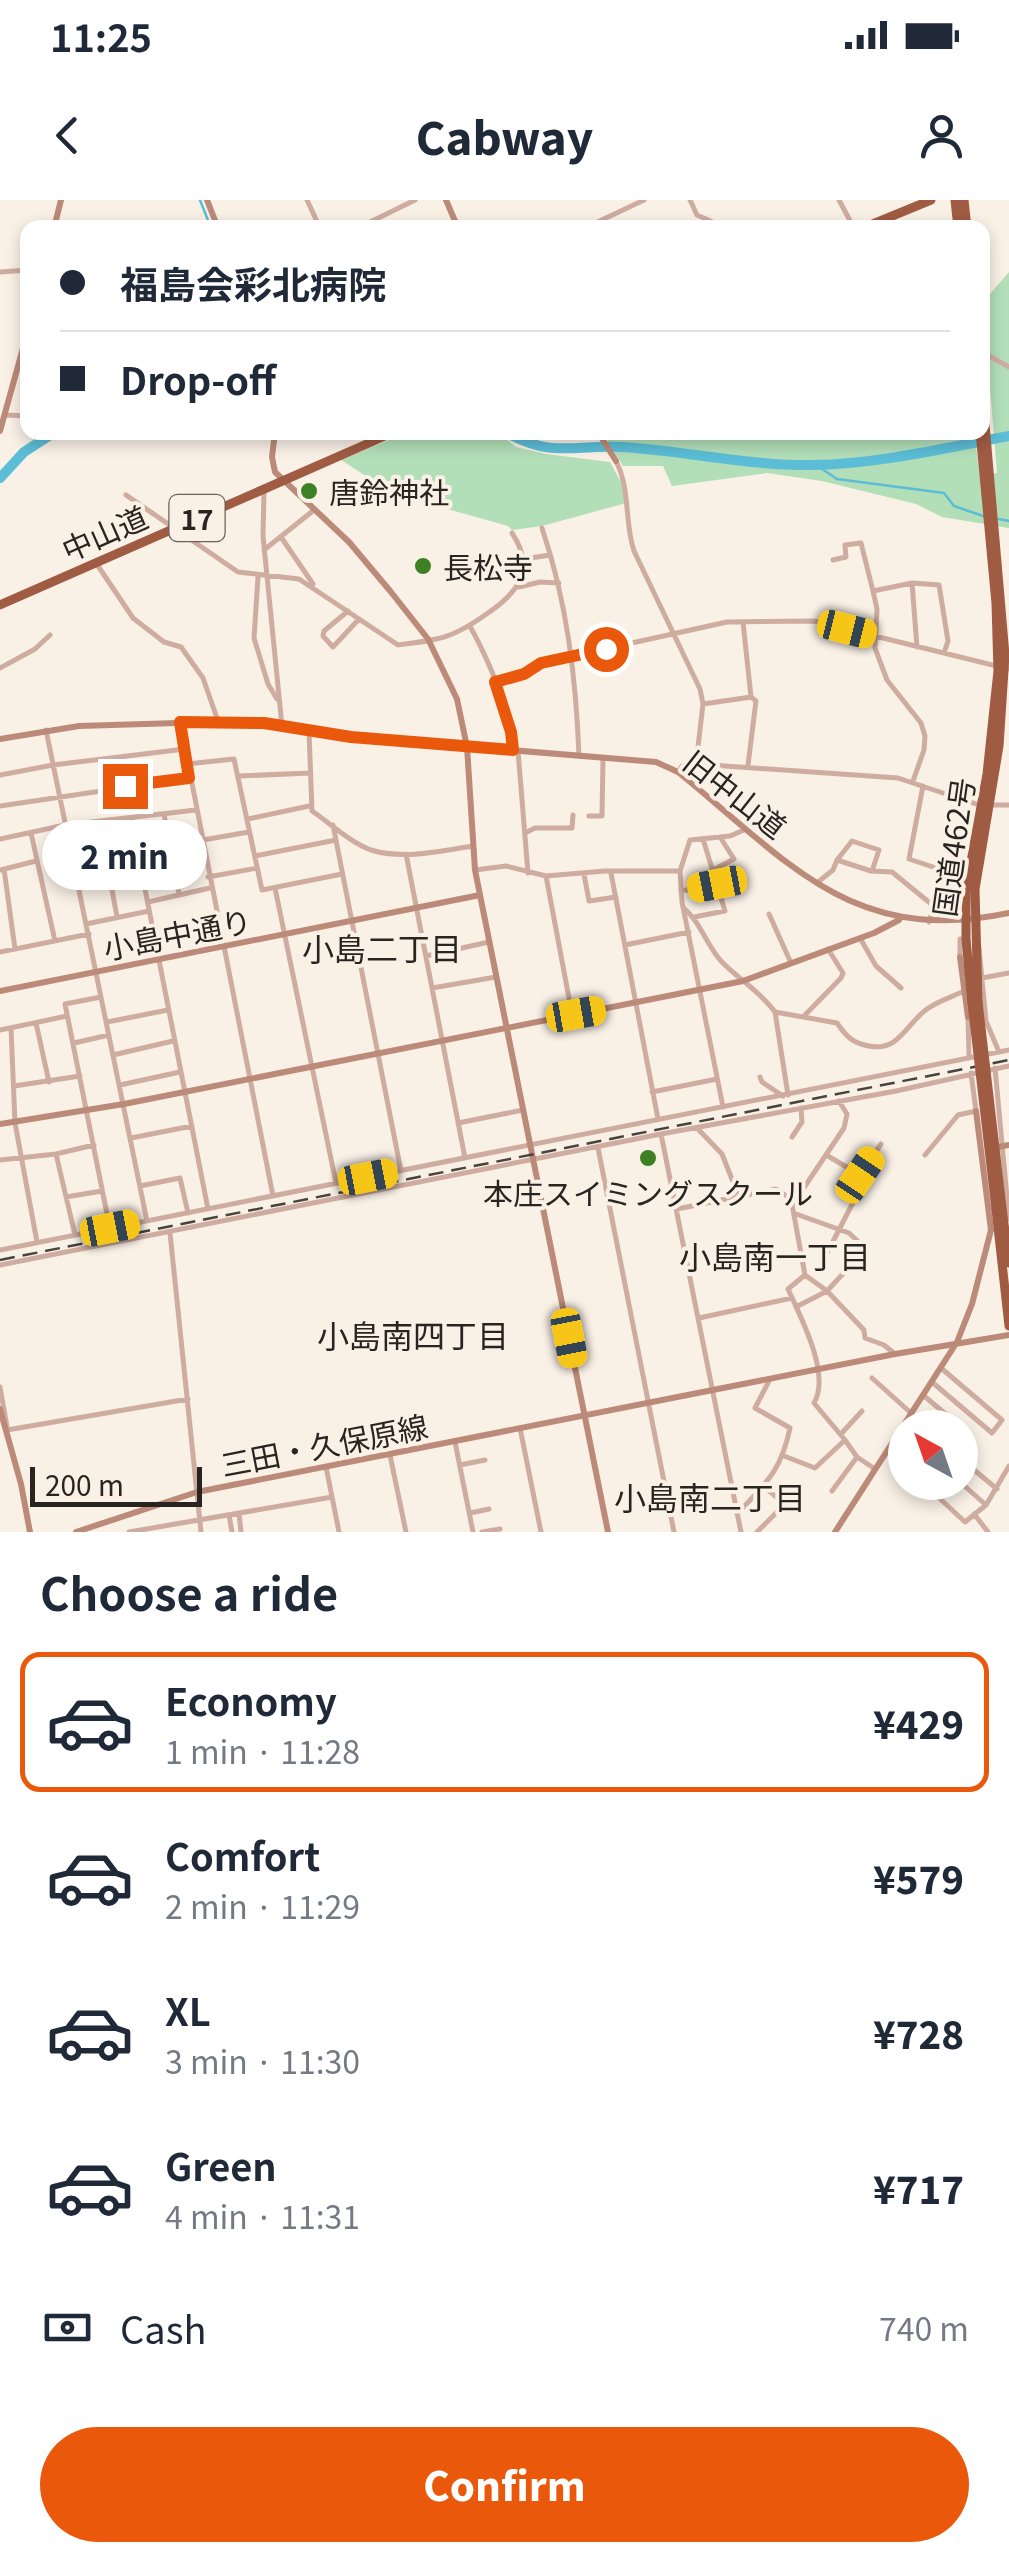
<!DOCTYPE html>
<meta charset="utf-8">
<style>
:root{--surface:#fff;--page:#f2f2f3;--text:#1f2937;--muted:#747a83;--line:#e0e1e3;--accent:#ea580c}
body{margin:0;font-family:Georgia,"Noto Sans JP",serif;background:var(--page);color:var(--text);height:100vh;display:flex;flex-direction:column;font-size:38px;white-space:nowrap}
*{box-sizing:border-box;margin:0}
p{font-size:32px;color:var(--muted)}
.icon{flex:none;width:55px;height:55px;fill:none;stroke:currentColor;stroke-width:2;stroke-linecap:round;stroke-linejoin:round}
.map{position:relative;height:1332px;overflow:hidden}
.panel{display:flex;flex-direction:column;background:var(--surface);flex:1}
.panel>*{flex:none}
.hud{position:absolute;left:20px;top:20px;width:970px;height:220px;border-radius:20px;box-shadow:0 5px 15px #0003;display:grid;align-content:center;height:220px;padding:0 40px;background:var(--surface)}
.needle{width:65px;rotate:320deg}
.fabs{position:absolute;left:888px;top:1210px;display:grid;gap:20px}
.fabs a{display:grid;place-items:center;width:90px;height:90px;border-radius:50%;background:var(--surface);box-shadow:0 5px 15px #0003;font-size:50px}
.scale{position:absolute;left:30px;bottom:25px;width:172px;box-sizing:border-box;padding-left:10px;border:5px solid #282521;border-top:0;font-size:28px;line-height:35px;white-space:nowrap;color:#282521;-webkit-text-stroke:8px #f9f0e6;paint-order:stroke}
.end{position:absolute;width:45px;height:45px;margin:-22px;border:12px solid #ea580c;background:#fff;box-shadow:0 0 0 5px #fff}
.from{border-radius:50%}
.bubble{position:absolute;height:70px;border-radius:35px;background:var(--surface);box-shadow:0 5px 15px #0003;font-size:32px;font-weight:800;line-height:70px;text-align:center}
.car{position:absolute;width:30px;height:60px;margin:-30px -15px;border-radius:12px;box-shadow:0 0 8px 2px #0007;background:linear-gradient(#f5c518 24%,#345 0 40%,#f5c518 0 76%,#345 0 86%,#f5c518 0)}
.hud b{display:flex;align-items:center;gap:35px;height:95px;font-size:38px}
.hud b+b{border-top:2px solid var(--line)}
.hud i{width:25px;height:25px;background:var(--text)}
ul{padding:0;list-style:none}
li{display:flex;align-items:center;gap:30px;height:140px;margin:0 20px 15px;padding:0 20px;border:5px solid transparent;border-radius:20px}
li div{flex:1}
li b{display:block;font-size:38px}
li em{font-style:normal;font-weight:800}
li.selected{border-color:var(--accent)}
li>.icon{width:90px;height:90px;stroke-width:1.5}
h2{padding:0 40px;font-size:45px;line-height:120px}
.pay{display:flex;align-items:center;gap:25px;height:110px;padding:0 40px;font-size:38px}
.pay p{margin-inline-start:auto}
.action{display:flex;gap:20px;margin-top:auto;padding:20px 40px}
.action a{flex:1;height:115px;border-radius:60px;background:var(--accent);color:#fff;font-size:40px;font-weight:800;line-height:115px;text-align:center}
.status{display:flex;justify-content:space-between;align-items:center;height:70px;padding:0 50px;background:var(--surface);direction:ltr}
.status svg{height:28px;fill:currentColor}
header{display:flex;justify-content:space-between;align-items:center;height:130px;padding:0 40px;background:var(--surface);font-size:45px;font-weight:800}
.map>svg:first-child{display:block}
.green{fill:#b2deb8}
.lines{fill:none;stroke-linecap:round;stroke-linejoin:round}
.stream{stroke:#5bbdd6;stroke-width:2.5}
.river{stroke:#5bbdd6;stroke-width:10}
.street{stroke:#cfaca0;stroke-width:5}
.secondary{stroke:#bc8a79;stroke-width:6}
.highway{stroke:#a05b43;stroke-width:9}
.rail{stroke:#47433e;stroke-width:2.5;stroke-dasharray:15 8;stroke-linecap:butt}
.highway-bridge{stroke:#a05b43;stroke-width:9}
.route{stroke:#ea580c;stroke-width:12}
.poi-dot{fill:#3e8124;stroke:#f9f0e6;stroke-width:4}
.labels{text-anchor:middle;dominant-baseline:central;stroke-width:8;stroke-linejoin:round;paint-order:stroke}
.shield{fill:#f9f0e6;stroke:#67625c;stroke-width:2.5}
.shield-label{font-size:28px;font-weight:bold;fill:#282521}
.poi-label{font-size:30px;fill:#282521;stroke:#f9f0e6;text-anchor:start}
.street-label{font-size:30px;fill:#282521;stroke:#f9f0e6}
.neighbourhood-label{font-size:32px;fill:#282521;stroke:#f9f0e6}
</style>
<div class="status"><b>11:25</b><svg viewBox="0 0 49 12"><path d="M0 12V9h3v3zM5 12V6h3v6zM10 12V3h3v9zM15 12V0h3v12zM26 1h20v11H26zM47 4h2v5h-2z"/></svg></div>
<header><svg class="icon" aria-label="back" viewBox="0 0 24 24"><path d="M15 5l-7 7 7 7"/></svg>Cabway<svg class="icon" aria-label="person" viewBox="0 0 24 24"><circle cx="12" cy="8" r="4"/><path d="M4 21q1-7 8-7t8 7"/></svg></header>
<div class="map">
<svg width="1009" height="1332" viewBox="0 0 1009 1332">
<rect width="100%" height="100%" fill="#f9f0e6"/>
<path class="green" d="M1009 72V328L942 317 916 304 822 281 767 273 672 286 663 266H623L603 233H974L980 275 997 273 983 102Z
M406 233H498L516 247 546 254 610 262 623 286 626 303 542 326 512 330 508 326 394 294 341 260Z
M114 622 121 657 83 664 81 656 75 657 69 629Z"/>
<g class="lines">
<path class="stream" d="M200 0 211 28
M816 265 837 279 944 293 954 306 986 317
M999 319 1009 321"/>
<path class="river" d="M505 232C555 259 572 244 623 247 686 251 749 266 813 265 877 264 946 248 1009 236
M0 278 24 252 55 232"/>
<path class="street" d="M307 0 320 28
M690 0 697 15 726 28
M839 0 854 28
M358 28 415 0
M585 28 644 0
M0 72 28 70
M982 152 1009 167
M5 215 28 216
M616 261C631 291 624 321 634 351L700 489 703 504 696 564
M264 290 263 336 282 526
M126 295 238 372 299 379 398 445C411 443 425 442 436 439 453 436 471 425 485 415 517 394 537 370 512 333
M542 328C567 402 576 478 579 556
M281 337 313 384
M264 350 314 310
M524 359 550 355
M833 360 846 357 845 345 861 343 873 391
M96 363 133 418 164 442 181 447 203 478 218 521
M258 377 254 438 268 484 277 499
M912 383 917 447
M519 387 540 382 559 383
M348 411 324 431 323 436 333 447 359 419
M743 422 751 497 756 501 748 565
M470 426C490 463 509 508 513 550
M0 468 35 449 50 435
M495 482 524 474 541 463 727 422 814 421 1009 469
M703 504 751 497
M180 522 273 996
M46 530 147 1021
M309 531 312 611C330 623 351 643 371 650 403 660 441 651 473 646
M518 551 528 673
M187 564 234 559 262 690 342 674
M678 572 682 566 696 564 898 578 979 605
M0 575 53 565 185 549
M239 576 311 573
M913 581 924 550 925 536 921 523 887 480 875 448 877 409 873 391 912 383 939 385 948 441 944 453
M923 586 909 659 936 668 955 662 969 664
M990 605H1009
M0 606 189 578
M164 614 179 694
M589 616H602L603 558
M131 618 208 1009
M248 619 309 606
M333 625 401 971
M527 632 535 628H572L573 615
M31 633 55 741
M0 639 65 625 196 610
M203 640 249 632
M406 654 465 958
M255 656 336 640
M837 660 852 641 879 650 872 671
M107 663 117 717
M4 669 15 749
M75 669 138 656
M0 670 36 661
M475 670 506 666 546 676 605 671H680
M713 670 734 659 720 637
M611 673 658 919
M584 674 589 701 616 697
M546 676 572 814
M208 677 257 668
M818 682 833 670 837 660 871 671 892 672 930 703 933 709 929 722
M275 688 336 983
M681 691 717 684
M148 702 210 688
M683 707C701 723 706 744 721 761 738 779 760 791 775 812L837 823C846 836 852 843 869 846 899 852 906 824 927 809 938 801 952 797 964 791
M769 714 791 763
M694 717 725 711 703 639
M86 724 149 711
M860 738 876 766 901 788
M625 745 689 732
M979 748 986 821 999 852
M0 752 89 734
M426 756 489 742
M960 757V739H965
M982 778 1009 773
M432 788 496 777
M101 797 65 804 110 1029
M775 812 788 895
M805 815 841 778 843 773 828 749
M968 817 969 857
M107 822 168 810
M36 823 49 882
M11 828 15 923 37 1042
M0 830 67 816
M74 843 109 835
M113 855 173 841
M995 868 1009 1019
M760 877 762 882 783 896
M120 885 180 872
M14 886 80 876
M652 892 717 879
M723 907 682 702 680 671 690 640 730 636 744 630
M458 923 523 910
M697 928 722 954 739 997
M661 934 741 1332
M792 937 802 922 801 908
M131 938 192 926
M598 948 674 1332
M56 954 75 1035
M925 955 958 915 976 911 971 873
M828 956 860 975 881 944
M0 960 56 954 94 945
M140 986 180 978 188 1013
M66 997 102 991
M793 1004 844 928 847 914 839 901
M677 1009 776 989 791 999 805 1075 788 1089C801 1118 831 1174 814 1203L845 1240
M796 1014 849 1033 866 1049 827 1091 796 1107
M170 1033 201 1332
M0 1050 1009 850
M824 1059 865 979
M0 1065 661 934 896 891 1009 866
M805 1075 827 1091 864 1130 865 1138 884 1145 895 1154
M699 1118 792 1098
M872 1178 911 1213
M932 1182 992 1233 1002 1220 941 1168
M0 1187 7 1227
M923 1195 955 1222
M520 1228 541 1332
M7 1230 188 1199
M841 1234 862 1211
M455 1242 473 1332
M890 1246 905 1259
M390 1255 406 1332
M784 1256 815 1268 845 1240 857 1257 875 1269
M460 1265 485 1260
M326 1267 339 1332
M973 1269 997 1289
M922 1282 965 1322 986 1305 1009 1266
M960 1282 986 1305
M832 1291 857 1257
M239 1313 241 1332
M470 1313 489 1309
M737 1314C767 1282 781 1271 790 1228L755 1208 770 1179
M974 1314 988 1332
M229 1315 232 1332
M129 1332 332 1297
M482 1332 500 1329
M757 1332 785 1304 763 1286"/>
<path class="secondary" d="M207 0 218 28
M446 0 458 28
M54 28 61 0
M0 231 28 130
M275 232 272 257 275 272 349 342 391 392 428 439 457 499 467 547 475 670 608 1332
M598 232 616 261
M0 539 79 526 243 521 351 537 656 562 678 572C789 662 852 746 1009 713
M960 757 968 817
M0 791 480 695
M0 924 124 904 743 781 874 733 899 720
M992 948 1009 945
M0 1209 21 1284 30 1332
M76 1332 197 1292 895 1154 1009 1135
M835 1332 957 1142 972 1104 991 1030 976 911"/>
<path class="highway" d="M955 0 958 28
M964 0 967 28
M863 28 931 0
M0 405 394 232
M978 802 975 689 999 546 1005 455 982 190
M972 803 966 739V689L987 574 998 471 996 403 980 232
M1002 1008 1009 1063
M996 1009 1009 1126"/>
<path class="rail" d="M0 1060 1009 860"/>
<path class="highway-bridge" d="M978 802 1002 1008
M972 803 996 1009"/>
</g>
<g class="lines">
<path class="route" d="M125 586 189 578 180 522 264 523 351 537 513 550 511 532 495 482 524 474 541 463 606 449"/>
</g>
<g class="poi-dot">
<circle cx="309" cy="291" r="10"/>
<circle cx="423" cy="366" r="10"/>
<circle cx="648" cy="958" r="10"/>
</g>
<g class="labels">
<rect class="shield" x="169.5" y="295" width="55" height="46" rx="8"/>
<g class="shield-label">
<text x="197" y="318">17</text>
</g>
<g class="poi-label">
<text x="329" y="291">唐鈴神社</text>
<text x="443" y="366">長松寺</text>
<text x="648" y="992" text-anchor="middle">本庄スイミングスクール</text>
</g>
<g class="street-label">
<text transform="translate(104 332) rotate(-24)">中山道</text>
<text transform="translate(736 593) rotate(38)">旧中山道</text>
<text transform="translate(952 647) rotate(-82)">国道462号</text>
<text transform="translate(177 733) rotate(-11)">小島中通り</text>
<text transform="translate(324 1244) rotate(-11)">三田・久保原線</text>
</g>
<g class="neighbourhood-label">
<text x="382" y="747">小島二丁目</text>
<text x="775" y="1055">小島南一丁目</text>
<text x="413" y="1134">小島南四丁目</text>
<text x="710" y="1296">小島南二丁目</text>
</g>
</g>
</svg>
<div class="fabs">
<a><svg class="needle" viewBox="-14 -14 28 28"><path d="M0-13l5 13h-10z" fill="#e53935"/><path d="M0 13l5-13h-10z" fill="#747a83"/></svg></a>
</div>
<div class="scale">200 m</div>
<i class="end from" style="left:606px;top:449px"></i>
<i class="end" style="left:125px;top:586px"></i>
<div class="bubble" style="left:42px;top:620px;width:165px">2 min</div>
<i class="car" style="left:847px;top:429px;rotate:104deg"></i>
<i class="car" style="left:717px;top:684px;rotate:259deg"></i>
<i class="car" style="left:576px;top:814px;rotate:80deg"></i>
<i class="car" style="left:860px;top:975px;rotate:34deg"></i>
<i class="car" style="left:368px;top:977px;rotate:79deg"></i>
<i class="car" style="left:110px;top:1028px;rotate:79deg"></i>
<i class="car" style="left:569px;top:1138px;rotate:169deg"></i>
<div class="hud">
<b><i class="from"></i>福島会彩北病院</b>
<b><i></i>Drop-off</b>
</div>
</div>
<section class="panel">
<h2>Choose a ride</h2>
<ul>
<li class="selected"><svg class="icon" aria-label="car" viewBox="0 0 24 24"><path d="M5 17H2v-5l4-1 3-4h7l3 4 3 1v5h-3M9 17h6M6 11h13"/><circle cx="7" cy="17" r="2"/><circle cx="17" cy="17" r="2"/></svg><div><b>Economy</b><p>1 min · 11:28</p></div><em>¥429</em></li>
<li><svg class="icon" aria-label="car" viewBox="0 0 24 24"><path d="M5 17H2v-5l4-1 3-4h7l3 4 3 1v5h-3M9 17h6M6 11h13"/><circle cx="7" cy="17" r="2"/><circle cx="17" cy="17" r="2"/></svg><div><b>Comfort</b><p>2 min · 11:29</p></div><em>¥579</em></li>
<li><svg class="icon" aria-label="car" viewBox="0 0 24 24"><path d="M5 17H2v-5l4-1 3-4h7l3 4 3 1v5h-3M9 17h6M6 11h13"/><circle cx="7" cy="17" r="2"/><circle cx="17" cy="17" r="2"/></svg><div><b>XL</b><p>3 min · 11:30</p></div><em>¥728</em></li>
<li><svg class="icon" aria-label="car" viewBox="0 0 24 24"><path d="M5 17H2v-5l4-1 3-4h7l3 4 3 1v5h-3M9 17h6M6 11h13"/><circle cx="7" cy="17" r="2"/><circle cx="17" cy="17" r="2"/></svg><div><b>Green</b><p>4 min · 11:31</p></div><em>¥717</em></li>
</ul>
<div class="pay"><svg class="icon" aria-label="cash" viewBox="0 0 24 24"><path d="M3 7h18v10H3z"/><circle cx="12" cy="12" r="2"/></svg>Cash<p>740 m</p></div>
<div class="action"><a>Confirm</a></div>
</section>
